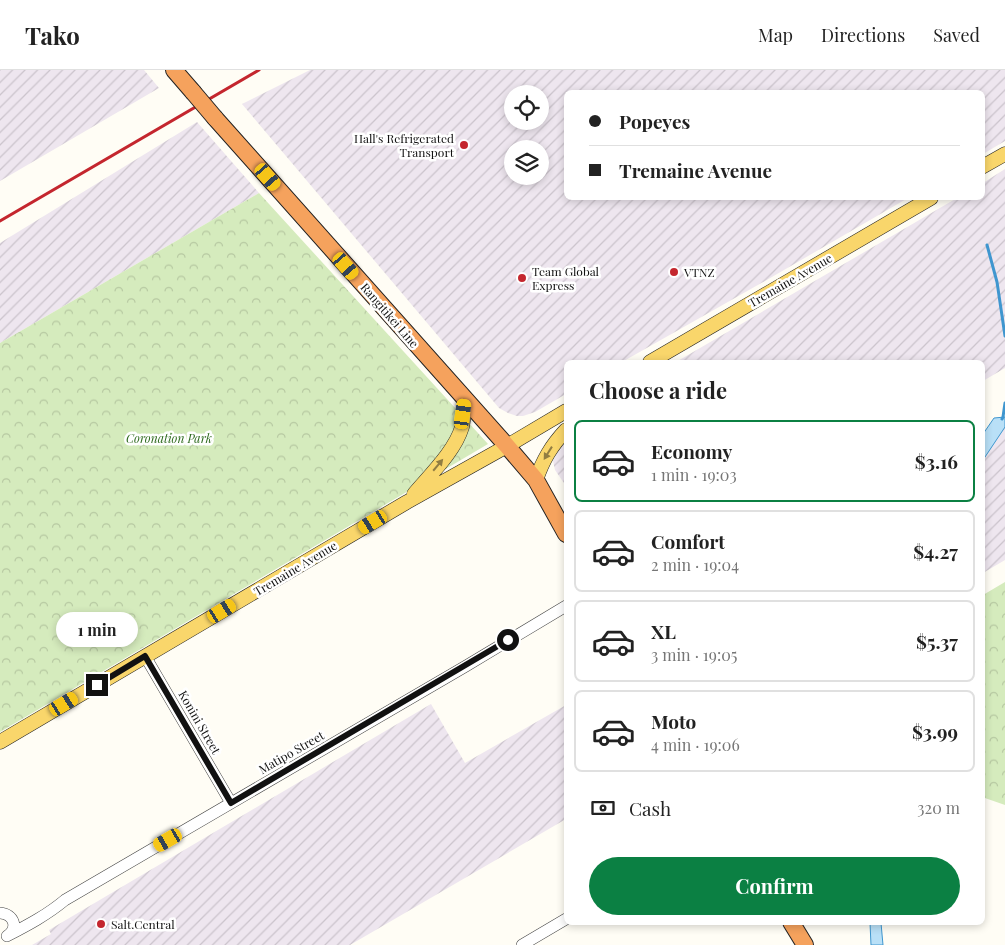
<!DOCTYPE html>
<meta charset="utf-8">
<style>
:root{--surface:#fff;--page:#f2f2f2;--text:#222;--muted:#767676;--line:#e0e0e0;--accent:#0b8043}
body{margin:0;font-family:"Playfair Display",serif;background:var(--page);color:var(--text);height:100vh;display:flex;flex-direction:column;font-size:19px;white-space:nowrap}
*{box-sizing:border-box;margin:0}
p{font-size:16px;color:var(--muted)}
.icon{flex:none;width:28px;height:28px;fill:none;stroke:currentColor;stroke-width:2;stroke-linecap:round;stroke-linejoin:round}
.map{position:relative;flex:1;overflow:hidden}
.drawer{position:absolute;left:564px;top:290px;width:421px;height:565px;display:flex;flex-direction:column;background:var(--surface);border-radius:8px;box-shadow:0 2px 8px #0003}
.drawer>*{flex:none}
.top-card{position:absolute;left:564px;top:20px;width:421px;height:110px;border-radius:8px;box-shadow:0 2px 8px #0003;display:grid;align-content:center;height:110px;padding:0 25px;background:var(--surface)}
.buttons{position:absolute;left:504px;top:15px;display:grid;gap:10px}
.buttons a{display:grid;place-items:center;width:45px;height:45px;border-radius:50%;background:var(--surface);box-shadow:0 2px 8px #0003;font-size:25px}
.end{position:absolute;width:22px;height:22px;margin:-11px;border:6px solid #111;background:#fff;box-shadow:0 0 0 2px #fff}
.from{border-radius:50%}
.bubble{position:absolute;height:35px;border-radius:18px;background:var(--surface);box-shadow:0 2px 8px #0003;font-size:16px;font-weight:700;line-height:35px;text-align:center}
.car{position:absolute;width:15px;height:30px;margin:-15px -8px;border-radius:6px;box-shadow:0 0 4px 1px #0007;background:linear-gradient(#f5c518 24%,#345 0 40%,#f5c518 0 76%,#345 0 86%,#f5c518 0)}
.top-card b{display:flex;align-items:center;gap:18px;height:48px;font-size:19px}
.top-card b+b{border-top:1px solid var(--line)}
.top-card i{width:12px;height:12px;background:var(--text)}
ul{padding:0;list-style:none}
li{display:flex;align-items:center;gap:15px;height:82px;margin:0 10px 8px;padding:0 15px;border:2px solid var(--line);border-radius:8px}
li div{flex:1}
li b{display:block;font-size:19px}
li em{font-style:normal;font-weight:700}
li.active{border-color:var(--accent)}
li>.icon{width:45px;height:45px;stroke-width:1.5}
h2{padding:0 25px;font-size:22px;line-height:60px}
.pay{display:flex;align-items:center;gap:12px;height:55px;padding:0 25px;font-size:19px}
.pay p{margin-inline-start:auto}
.action{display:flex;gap:10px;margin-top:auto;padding:10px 25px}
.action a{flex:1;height:58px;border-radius:30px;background:var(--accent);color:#fff;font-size:20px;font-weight:700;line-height:58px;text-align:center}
header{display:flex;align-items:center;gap:30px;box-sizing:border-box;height:70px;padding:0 25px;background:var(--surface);border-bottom:1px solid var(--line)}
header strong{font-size:24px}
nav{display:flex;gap:28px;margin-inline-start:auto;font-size:18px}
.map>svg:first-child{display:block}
.industrial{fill:url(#industrial-furrows);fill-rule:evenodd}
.park{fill:url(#park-crowns)}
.water{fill:#b9e0f7;stroke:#3f96cf}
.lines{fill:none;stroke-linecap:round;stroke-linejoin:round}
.stream{stroke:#3f96cf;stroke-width:3}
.minor-casing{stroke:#444;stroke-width:12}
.major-casing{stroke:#222;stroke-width:15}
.highway-casing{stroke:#222;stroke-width:18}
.minor{stroke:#fff;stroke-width:11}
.major{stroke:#f9d66b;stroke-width:14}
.highway{stroke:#f5a25d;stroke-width:16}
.rail{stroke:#c4262e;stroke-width:3}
.highway-bridge-casing{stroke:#222;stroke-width:18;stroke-linecap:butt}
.highway-bridge{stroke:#f5a25d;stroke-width:16}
.oneway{fill:#917d42}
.route{stroke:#111;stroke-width:6}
.poi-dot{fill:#c4262e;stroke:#fff;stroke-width:2}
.labels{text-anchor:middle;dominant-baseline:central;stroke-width:5;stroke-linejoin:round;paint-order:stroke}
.poi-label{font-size:12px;fill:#111;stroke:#fff;text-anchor:start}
.street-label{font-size:12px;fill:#111;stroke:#fff}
.park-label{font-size:12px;font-style:italic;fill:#2f6b1f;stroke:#fff}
</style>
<header>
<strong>Tako</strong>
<nav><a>Map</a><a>Directions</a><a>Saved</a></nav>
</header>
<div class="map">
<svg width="1005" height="875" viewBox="0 0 1005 875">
<defs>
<pattern id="industrial-furrows" width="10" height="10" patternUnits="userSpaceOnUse" patternTransform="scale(1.25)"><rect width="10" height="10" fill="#eee6ef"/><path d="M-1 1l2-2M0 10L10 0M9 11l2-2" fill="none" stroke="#cbc4cc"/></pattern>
<pattern id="park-crowns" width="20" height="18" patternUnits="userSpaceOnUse" patternTransform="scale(1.25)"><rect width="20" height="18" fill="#d5ebbd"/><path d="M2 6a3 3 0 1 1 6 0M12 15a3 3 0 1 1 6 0" fill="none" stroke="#b6c8a1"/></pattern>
</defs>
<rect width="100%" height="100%" fill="#fffdf5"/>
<path class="industrial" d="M0 0H144L159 18 0 111Z
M310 0H1005V71L983 84 982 22H566V128H908L765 211 622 292H566V324L535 342 523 346H517L508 343 499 338 242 34ZM512 24H540V51H512ZM512 79H540V106H512Z
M197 52 259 123 0 273V173Z
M1005 99V298L983 311 982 292H676L957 128H982L983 113Z
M1005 357V490L983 503V390Z
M566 371V416L555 400 553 391 557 383Z
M431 634 465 693 566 635V749L350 875H32L51 864 49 860Z"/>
<path class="park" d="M259 123 488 374 0 662V273Z
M1005 512V735L982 727 983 525Z"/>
<path class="water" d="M1005 347V357L983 390V364L994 348Z
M870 853H881L883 875H871Z"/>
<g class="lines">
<path class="stream" d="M987 175 997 212 1005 266
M1002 349 1003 347 1005 333"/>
<g class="minor-casing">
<path id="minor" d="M145 586 231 733
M0 843C14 844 19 858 7 866
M7 866C28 855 47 845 65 830L466 596 566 536
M522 875 566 849"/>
</g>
<g class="major-casing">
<path id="major" d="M982 97 1005 84
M650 292 931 128
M536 410C543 390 551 376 566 360
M414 424C430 405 455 381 462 357 464 348 464 339 465 330
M0 672 407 432 507 376 566 341"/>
</g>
<g class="highway-casing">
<path id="highway" d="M174 0 193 22
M215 48 507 376 536 410 566 464
M791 852 805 875"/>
</g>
<use href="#minor" class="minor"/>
<use href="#major" class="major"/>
<use href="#highway" class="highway"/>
<path class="rail" d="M0 151 259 0"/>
<g class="highway-bridge-casing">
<path id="highway-bridge" d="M193 22 215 48"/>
</g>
<use href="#highway-bridge" class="highway-bridge"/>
</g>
<defs><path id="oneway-solid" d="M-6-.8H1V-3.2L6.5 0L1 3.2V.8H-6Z" transform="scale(1.25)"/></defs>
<g class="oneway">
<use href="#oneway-solid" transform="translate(548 383) rotate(122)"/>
<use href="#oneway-solid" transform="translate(438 395) rotate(-50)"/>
</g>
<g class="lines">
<path class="route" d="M97 615 145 586 231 733 508 570"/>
</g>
<g class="poi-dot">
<circle cx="464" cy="75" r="5"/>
<circle cx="674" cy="202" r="5"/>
<circle cx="522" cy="208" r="5"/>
<circle cx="101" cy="854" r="5"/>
</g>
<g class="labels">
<g class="poi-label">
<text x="454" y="68" text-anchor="end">Hall's Refrigerated<tspan x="454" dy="14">Transport</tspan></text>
<text x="532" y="201">Team Global<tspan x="532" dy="14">Express</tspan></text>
<text x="684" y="202">VTNZ</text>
<text x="111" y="854">Salt.Central</text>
</g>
<g class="street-label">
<text transform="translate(790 210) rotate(-30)">Tremaine Avenue</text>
<text transform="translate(390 245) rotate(49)">Rangitikei Line</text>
<text transform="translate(295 498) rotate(-31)">Tremaine Avenue</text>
<text transform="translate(200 652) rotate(60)">Konini Street</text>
<text transform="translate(291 682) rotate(-30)">Matipo Street</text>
</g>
<g class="park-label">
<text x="169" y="368">Coronation Park</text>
</g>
</g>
</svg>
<div class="buttons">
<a><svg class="icon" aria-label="locate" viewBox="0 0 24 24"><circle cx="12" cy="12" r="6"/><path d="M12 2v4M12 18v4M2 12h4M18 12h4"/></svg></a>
<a><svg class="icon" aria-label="layers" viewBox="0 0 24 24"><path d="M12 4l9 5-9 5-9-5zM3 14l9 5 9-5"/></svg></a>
</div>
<i class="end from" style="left:508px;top:570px"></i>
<i class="end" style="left:97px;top:615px"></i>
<div class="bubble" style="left:56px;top:542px;width:82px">1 min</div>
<i class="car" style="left:268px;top:107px;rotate:139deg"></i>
<i class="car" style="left:346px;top:196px;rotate:139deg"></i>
<i class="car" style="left:463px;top:344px;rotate:8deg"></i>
<i class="car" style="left:373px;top:452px;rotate:239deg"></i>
<i class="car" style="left:222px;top:541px;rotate:59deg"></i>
<i class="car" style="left:64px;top:634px;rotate:59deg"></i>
<i class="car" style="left:168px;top:770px;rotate:240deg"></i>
<div class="top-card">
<b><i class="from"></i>Popeyes</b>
<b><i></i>Tremaine Avenue</b>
</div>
<section class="drawer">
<h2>Choose a ride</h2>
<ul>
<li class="active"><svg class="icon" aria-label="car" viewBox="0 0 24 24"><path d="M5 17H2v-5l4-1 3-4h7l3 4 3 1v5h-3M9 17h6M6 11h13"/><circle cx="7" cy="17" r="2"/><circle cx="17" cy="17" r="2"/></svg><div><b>Economy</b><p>1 min · 19:03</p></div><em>$3.16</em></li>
<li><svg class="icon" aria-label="car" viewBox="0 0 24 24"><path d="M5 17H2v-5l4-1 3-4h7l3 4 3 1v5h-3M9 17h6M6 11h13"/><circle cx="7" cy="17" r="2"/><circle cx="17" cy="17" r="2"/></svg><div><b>Comfort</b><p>2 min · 19:04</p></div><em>$4.27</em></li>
<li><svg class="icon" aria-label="car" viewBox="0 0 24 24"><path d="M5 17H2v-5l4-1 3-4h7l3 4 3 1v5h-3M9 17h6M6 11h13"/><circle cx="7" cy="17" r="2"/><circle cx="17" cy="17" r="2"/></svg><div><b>XL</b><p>3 min · 19:05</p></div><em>$5.37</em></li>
<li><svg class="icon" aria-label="car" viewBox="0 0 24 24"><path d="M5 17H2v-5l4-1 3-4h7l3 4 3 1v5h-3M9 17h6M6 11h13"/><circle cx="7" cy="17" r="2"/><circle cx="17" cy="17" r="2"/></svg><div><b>Moto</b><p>4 min · 19:06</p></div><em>$3.99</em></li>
</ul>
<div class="pay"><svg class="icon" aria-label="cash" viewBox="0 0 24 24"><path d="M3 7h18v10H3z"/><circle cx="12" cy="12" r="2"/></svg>Cash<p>320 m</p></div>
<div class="action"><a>Confirm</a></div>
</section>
</div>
